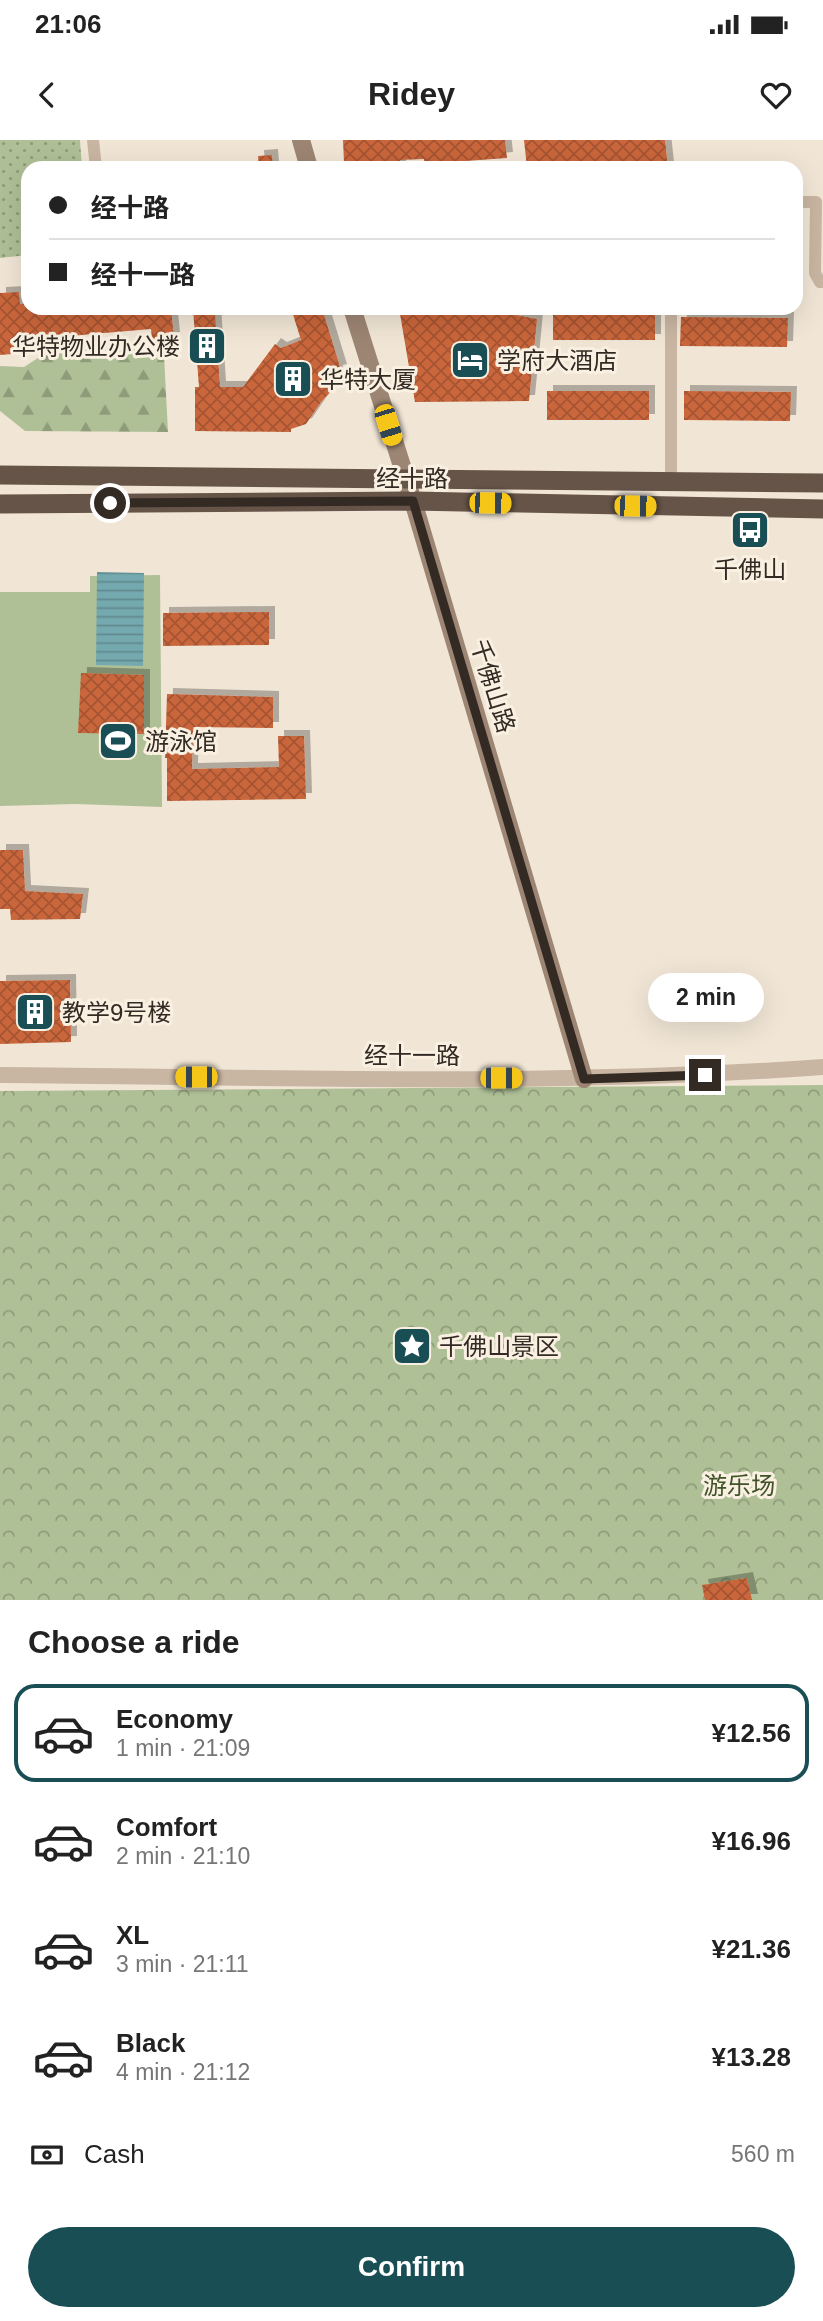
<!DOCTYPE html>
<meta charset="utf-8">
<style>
:root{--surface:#fff;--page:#f2f2f2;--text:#222;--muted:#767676;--line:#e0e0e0;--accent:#194e55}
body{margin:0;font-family:Arial,"Noto Sans SC",sans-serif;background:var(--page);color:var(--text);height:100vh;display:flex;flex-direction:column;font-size:26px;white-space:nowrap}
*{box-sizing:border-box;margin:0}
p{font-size:23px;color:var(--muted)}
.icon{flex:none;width:38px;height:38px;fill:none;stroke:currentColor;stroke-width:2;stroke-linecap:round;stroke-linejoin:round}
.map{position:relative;height:1460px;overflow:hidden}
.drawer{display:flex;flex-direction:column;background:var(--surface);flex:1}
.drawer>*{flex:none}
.top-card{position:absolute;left:21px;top:21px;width:782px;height:154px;border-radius:21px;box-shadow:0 7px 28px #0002;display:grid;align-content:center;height:154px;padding:0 28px;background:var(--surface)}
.end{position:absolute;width:32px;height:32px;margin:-16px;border:9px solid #332a24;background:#fff;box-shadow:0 0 0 4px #fff}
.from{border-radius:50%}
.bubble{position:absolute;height:49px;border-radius:24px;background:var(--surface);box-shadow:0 7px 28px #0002;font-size:23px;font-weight:700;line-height:49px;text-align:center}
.car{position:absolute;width:21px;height:42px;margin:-21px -10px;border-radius:9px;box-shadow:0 0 5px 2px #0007;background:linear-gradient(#f5c518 24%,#345 0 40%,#f5c518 0 76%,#345 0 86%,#f5c518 0)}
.top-card b{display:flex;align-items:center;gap:24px;height:66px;font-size:26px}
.top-card b+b{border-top:2px solid var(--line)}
.top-card i{width:18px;height:18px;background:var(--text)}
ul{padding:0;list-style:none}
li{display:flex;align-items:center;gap:21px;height:98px;margin:0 14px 10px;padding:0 14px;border:4px solid transparent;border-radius:21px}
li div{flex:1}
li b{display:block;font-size:26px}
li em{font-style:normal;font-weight:700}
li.selected{border-color:var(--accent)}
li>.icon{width:63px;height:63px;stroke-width:1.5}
h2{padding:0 28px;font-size:32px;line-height:84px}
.pay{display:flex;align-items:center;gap:18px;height:77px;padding:0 28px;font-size:26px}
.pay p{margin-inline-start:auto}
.cta{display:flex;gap:14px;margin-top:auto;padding:14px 28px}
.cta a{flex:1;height:80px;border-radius:42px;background:var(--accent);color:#fff;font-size:28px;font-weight:700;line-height:80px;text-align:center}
.status{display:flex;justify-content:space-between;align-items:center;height:49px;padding:0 35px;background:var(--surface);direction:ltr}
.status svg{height:19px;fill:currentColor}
header{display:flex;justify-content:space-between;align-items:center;height:91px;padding:0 28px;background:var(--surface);font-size:32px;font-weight:700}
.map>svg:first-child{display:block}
.grass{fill:#afc096}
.forest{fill:url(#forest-firs)}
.park{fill:url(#park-crowns)}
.garden{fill:url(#garden-dots)}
.water{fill:url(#water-rules)}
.building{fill:url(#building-cross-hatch);filter:url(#shadow)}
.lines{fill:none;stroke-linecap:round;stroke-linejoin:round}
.minor{stroke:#c9b6a2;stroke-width:12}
.tertiary{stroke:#c9b6a2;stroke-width:16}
.secondary{stroke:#9d8573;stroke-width:18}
.trunk{stroke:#665448;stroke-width:19}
.route{stroke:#332a24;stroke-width:9}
.labels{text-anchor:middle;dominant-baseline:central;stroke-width:6;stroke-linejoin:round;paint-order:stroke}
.poi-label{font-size:24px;fill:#332a24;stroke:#f9f0e2;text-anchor:start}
.street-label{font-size:24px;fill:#332a24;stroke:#f9f0e2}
.park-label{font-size:24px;fill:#405228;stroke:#f9f0e2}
</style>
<div class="status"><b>21:06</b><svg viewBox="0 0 49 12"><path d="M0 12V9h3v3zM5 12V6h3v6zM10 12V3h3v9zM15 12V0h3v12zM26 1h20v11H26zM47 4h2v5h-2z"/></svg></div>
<header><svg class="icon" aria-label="back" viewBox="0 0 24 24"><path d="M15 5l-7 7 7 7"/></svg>Ridey<svg class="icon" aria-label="heart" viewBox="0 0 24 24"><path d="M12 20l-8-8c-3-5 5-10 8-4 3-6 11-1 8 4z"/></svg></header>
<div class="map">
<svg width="823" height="1460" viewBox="0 0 823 1460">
<defs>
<pattern id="forest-firs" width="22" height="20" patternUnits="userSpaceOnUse" patternTransform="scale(1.75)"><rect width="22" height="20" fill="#afc096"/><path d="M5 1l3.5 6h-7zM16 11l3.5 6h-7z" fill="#8f9c7a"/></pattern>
<pattern id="park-crowns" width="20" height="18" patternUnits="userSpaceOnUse" patternTransform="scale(1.75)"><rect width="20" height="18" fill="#afc096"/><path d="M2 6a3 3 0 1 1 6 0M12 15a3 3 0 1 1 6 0" fill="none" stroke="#8f9c7a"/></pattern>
<pattern id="garden-dots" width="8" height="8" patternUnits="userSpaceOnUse" patternTransform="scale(1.75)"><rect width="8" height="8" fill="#afc096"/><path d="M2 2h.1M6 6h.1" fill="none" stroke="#8f9c7a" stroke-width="1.8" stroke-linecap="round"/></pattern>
<pattern id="water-rules" width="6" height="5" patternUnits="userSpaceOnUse" patternTransform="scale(1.75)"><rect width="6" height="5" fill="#74a9af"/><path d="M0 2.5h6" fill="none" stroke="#608a8e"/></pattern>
<pattern id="building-cross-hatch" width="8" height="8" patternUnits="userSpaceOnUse" patternTransform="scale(1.75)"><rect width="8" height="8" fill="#ca663b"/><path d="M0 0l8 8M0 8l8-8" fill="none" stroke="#a55431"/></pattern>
<filter id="shadow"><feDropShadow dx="6" dy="-6" stdDeviation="0" flood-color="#0004"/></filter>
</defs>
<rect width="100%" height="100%" fill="#f1e6d6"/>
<path class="grass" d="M160 435 162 667 75 664 0 666V452H90V436Z"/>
<path class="forest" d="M135 203 164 215 168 292 25 291 0 271V226L24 227 41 216Z"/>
<path class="park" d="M823 945V1460H0V951Z"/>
<path class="garden" d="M0 0H80L82 28H28V115L0 118Z"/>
<path class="water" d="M97 432 144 433 143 526 96 525Z"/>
<path class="building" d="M343 0H505L507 18 424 24V19L400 20V28H373V21L344 23Z
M524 0H665L668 28H527Z
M272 15 273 28H259L258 16Z
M19 152 20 164 28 163V168H171L174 198 152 200 151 189 23 200 24 213 0 215V153Z
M211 168V172H215L220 247H243L275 204 281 208 301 200 291 168H322L341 230 337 231 335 247 321 262 306 284 291 289V292L195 291V247H199L193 169Z
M399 168H516V175L537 179 529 261 415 262Z
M553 171H655V200H553Z
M681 177 788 178 787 207 680 206Z
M547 251H649V280H547Z
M684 251 791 252 790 281 684 280Z
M269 472V505L163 506V473Z
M81 533 144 535V594L78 593Z
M167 554 273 557V588L193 587 192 629 279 627 278 596H304L306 659 167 661V618H165Z
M0 710H23L25 751 83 754 80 779 11 780 10 769H0Z
M70 840 71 902 0 904V841Z
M747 1438 752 1460H705L702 1445Z"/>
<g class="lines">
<path class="minor" d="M93 0 96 28
M796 62H816L815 133 820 142H823
M671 168V341"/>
<path class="tertiary" d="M0 935C274 937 549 947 823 927"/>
<path class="secondary" d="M301 0 309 28
M352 168 413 361 584 939"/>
<path class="trunk" d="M0 335 823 343
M0 364 413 361 823 369"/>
</g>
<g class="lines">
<path class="route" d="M110 363 413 361 584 939 705 935"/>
</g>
<defs>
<g id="building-square" transform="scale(2.0125)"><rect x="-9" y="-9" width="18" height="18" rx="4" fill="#194e55" stroke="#f9f0e2"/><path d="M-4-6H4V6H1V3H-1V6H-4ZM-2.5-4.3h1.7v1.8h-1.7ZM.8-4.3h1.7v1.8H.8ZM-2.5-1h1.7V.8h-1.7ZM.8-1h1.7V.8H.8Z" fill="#fff"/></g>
<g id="hotel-square" transform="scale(2.0125)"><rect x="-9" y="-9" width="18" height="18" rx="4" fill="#194e55" stroke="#f9f0e2"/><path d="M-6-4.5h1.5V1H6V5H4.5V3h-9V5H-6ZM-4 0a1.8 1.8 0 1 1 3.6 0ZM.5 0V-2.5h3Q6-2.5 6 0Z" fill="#fff"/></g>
<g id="bus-square" transform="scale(2.0125)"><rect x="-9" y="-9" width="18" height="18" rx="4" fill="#194e55" stroke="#f9f0e2"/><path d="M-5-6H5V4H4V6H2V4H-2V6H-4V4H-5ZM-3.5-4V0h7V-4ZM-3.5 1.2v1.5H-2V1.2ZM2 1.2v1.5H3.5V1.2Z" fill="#fff"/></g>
<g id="stadium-square" transform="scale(2.0125)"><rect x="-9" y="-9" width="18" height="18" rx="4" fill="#194e55" stroke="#f9f0e2"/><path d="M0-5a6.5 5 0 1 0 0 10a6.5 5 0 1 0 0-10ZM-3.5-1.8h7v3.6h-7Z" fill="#fff"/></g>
<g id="sight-square" transform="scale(2.0125)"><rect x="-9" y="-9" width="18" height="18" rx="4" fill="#194e55" stroke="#f9f0e2"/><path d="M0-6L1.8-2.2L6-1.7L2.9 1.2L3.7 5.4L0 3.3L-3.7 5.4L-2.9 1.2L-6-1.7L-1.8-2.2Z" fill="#fff"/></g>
</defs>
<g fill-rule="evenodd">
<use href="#building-square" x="207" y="206"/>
<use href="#hotel-square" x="470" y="220"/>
<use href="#building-square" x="293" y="239"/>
<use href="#bus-square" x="750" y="390"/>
<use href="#stadium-square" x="118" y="601"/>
<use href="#building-square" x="35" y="872"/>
<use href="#sight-square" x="412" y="1206"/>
</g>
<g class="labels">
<g class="poi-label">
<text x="180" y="206" text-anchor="end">华特物业办公楼</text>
<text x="497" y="220">学府大酒店</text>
<text x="320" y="239">华特大厦</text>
<text x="750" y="429" text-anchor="middle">千佛山</text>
<text x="145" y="601">游泳馆</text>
<text x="62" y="872">教学9号楼</text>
<text x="439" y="1206">千佛山景区</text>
</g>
<g class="street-label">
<text x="412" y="338">经十路</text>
<text transform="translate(493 546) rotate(73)">千佛山路</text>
<text x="412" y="915">经十一路</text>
</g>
<g class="park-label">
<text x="739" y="1345">游乐场</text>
</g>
</g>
</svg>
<i class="end from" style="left:110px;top:363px"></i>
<i class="end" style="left:705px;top:935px"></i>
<div class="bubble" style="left:648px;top:833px;width:116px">2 min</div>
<i class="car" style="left:388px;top:285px;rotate:163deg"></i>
<i class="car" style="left:490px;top:363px;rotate:91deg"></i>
<i class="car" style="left:635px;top:366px;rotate:91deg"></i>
<i class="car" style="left:196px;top:937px;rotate:270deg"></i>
<i class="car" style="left:501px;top:938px;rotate:90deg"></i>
<div class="top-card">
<b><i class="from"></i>经十路</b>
<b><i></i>经十一路</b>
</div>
</div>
<section class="drawer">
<h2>Choose a ride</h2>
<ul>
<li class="selected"><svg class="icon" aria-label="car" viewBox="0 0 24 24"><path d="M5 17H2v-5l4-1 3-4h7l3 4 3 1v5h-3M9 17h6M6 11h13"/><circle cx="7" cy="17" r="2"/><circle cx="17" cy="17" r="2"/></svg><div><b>Economy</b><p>1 min · 21:09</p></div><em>¥12.56</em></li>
<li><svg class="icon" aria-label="car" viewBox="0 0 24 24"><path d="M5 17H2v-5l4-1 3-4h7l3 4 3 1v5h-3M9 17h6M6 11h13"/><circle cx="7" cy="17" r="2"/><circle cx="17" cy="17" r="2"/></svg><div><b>Comfort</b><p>2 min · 21:10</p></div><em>¥16.96</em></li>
<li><svg class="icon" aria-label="car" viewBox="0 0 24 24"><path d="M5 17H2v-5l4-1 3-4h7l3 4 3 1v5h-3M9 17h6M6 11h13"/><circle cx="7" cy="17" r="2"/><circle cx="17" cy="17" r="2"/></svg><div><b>XL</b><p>3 min · 21:11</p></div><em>¥21.36</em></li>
<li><svg class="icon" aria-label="car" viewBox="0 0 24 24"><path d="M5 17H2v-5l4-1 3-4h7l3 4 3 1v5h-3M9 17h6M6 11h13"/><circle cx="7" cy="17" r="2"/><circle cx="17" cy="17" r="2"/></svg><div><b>Black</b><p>4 min · 21:12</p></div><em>¥13.28</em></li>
</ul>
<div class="pay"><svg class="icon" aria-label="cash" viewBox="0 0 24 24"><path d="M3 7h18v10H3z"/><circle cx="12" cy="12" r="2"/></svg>Cash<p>560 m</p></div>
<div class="cta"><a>Confirm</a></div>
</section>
